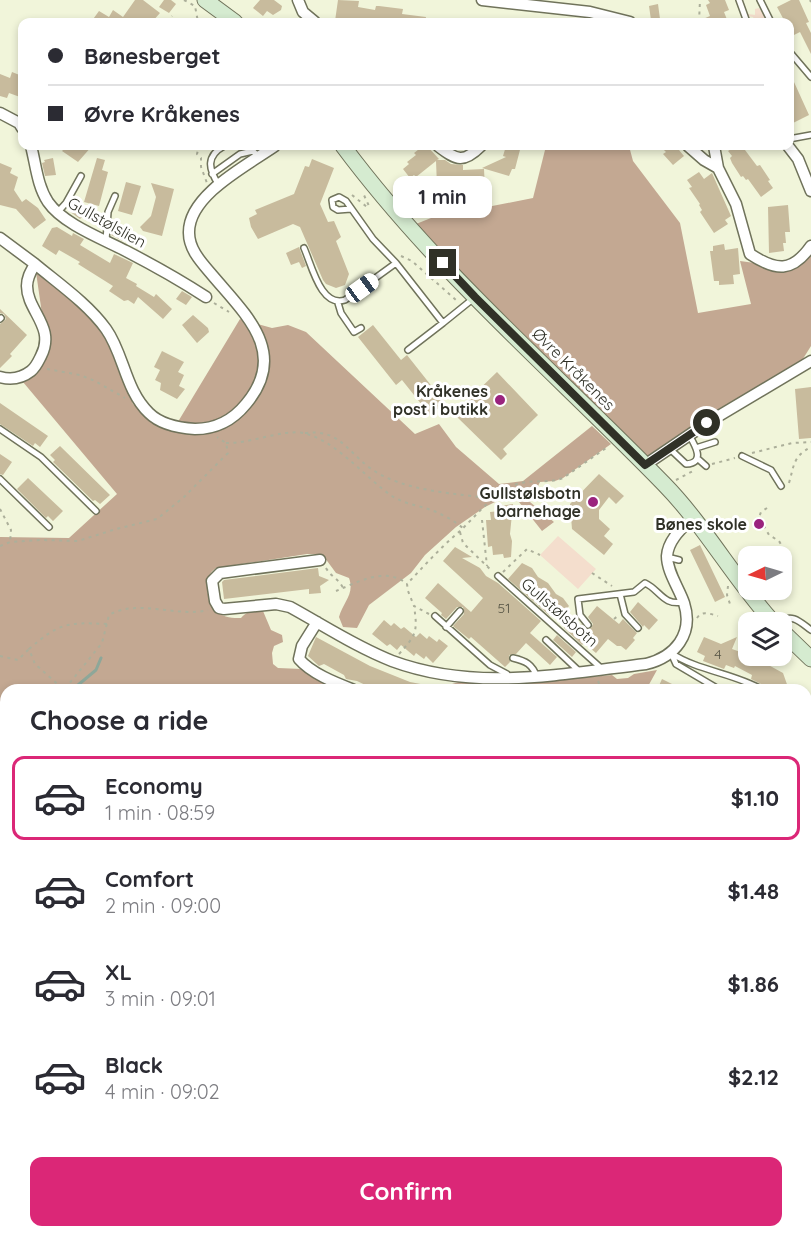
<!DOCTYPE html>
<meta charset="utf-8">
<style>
:root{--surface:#fff;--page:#f2f2f3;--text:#2b2b33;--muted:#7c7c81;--line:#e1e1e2;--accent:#db2777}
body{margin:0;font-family:Quicksand,sans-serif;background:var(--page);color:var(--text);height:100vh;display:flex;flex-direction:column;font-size:22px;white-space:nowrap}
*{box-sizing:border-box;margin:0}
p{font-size:20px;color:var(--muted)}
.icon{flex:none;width:33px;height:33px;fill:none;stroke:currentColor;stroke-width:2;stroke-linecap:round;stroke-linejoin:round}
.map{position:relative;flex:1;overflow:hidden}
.side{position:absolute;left:0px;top:684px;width:812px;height:554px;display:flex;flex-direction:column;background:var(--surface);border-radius:18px 18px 0 0;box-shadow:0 3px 9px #0003}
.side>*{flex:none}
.top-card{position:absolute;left:18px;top:18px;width:776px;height:132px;border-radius:12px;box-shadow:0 3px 9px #0003;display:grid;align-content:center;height:132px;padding:0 30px;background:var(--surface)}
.needle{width:39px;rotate:265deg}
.tools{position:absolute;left:738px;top:546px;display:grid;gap:12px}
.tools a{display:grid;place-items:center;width:54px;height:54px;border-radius:12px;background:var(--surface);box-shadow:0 3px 9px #0003;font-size:30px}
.end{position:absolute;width:27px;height:27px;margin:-14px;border:8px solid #303127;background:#fff;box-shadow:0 0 0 3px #fff}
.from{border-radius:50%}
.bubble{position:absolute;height:42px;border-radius:12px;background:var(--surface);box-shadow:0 3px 9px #0003;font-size:20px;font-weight:800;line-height:42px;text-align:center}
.car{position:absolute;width:18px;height:36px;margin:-18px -9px;border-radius:8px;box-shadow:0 0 4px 2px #0007;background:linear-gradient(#fff 24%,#345 0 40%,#fff 0 76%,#345 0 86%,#fff 0)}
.top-card b{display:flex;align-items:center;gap:21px;height:57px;font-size:22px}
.top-card b+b{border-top:2px solid var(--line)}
.top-card i{width:15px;height:15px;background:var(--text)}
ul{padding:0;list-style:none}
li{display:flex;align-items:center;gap:18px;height:84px;margin:0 12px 9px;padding:0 18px;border:3px solid transparent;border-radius:12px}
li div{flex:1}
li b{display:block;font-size:22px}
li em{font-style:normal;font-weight:800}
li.current{border-color:var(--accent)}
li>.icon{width:54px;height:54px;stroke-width:1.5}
h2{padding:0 30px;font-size:27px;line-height:72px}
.cta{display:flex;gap:12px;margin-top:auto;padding:12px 30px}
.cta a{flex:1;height:69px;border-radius:12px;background:var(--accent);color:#fff;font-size:24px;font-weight:800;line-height:69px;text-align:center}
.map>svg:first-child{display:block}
.green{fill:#f4decd}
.forest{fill:#c3a892}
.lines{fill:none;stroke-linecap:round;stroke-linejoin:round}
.stream{stroke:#8da799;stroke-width:3}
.building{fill:#c8bb9d}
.service-casing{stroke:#70735b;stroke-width:8}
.minor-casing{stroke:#70735b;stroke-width:13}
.secondary-casing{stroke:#70735b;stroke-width:17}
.path{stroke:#acaf9a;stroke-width:2;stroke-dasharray:3 4.5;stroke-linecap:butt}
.service{stroke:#fff;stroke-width:5}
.minor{stroke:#fff;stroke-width:10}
.secondary{stroke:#d5ebd0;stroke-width:15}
.route{stroke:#303127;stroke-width:8}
.poi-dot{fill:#9a237e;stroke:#fff;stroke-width:2}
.labels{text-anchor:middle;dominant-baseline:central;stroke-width:6;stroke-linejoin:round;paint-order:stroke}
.number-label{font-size:14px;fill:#565444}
.street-label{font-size:16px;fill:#303127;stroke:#fff}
.poi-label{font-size:16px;font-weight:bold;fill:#303127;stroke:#fff;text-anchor:end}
</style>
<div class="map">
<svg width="811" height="1237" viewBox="0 0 811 1237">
<rect width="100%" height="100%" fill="#f1f5da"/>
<path class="green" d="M759 8 768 22H755L753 17 748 16V14L755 15V9Z
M558 536 596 569 578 589 540 555Z
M141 1232H234L233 1237H140Z"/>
<path class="forest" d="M546 146H629L633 161 680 223 698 313 751 304 740 261 790 268 811 252V346L801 362 726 405 647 457 629 460 411 226 431 218 533 198Z
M35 265 108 333 133 404 173 430 240 319 272 328 288 325 306 332 415 434 439 424 456 447 499 484 523 481 592 426 611 444 563 478 555 481 540 482 530 502 554 522 542 531 515 497 501 499 485 507 456 527 425 555 411 573 369 605 357 628 343 627 339 617C343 602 355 594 349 578L336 573 322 554H307L216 568C201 578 207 601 218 612 224 618 233 618 241 618 247 611 254 610 263 611L271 630 282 635 283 642 274 646 272 653 273 664 278 668 302 669 338 690H6V1163L0 1167V537L69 538 117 494 23 382 46 342Z
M657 670 646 690H448L452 684 459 682 515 684 612 675 617 679 628 678 634 674Z
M806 765 811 766V799H806Z
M806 886H811V1088L806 1087Z
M239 1232H307L303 1237H238Z"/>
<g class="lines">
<path class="stream" d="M72 690 96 670 101 658
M0 730 6 727
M806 1036 811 1033"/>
</g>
<path class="building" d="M135 0H143L160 13 152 22H91L99 11 109 17 113 10 123 17Z
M164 0H171L176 4 169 13 159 7Z
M260 0H274L282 6 281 10 273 15 267 11 263 16 253 8Z
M338 0 359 1 358 7 375 10 376 6H379L403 9 402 14 426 17 425 22H373L353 19 352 22 335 21Z
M708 0H725L729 10 724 12 728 22H696L710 16 706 5 710 3Z
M791 0H799L809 22 806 23 811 33V54L800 32 792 36 789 29V22H785L777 7Z
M658 4 660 19 651 20 649 6Z
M789 71 809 115 789 125Z
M12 72 22 76V95L21 94 20 97 9 93 7 98 0 96V74L10 78Z
M60 146H92L78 162 62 151 64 149Z
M423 146H427L439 159 437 160H445L451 164 463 165V170L484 169 485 189H480V193H460L457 188 437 186 436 161 416 177 414 175 410 178 403 169 409 164 407 162 416 155 414 153Z
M506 146H521L515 169H512L509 176 482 168 506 157 503 156Z
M660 146H681L679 150 684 156 673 165 663 154 666 152Z
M736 146H742L757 166 760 165 770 180 768 181 773 188 761 197 748 179 746 180 743 176 741 177 732 163 730 158 732 156 728 151Z
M53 158 56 175 45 176 42 163 45 162 44 160Z
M97 158 105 160 102 170 108 172 99 206 84 202Z
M312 159 334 168 320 204 328 222 334 221 341 237 336 241 349 274 345 285 336 288 326 284 323 280 300 227 293 224 258 239 251 227 249 218 257 214 255 210 294 194 305 166 309 167Z
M0 163 12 168 10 173 18 177 14 190 22 202 26 199 38 208 46 220 34 229 16 209 0 205Z
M699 172 704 179 712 173 731 216 725 220 728 224 714 233 700 212 702 210 699 205 700 204 689 188 692 187 687 180Z
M126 182 141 186 132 215 118 211Z
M151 183 174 189 162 236 143 231 140 227 151 216 156 197Z
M788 205 790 232H785L786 243H783L784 251 769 253 768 207Z
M74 206 87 212 80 219 69 211Z
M116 226 128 232 123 241 111 235Z
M57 227 72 236 73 233 84 239 80 245 110 263 114 254 133 263 126 278 137 284 136 286 154 297 156 294 172 309 163 319 138 297 134 304 128 300 124 301 109 291 113 286 78 264 80 262 59 250 56 255 42 246 52 228Z
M724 244 725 250 738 248 740 274 733 275 734 284 719 285V281H714L710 251H713V246Z
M299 247 306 266 302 268 299 262 291 265 286 253Z
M182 291 192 297 186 305 176 299Z
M0 309 27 335 10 354 12 356 0 368V324L6 319 4 314 0 313Z
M193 315 208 328 209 332 197 343 182 325Z
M373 325 401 360 407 355 445 403 430 415 402 380 396 385 358 337Z
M162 351 184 362 178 372 184 375 179 386 185 389 177 399 160 390 161 383 155 380 160 370 154 367Z
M497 372 538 415 503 449 507 454 501 460 457 417 470 404 467 401Z
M811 387V438L799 439 795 389Z
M0 403 48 436 40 447 35 443 33 446 0 424Z
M60 446 110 495 100 504 95 500 93 501 53 462 55 460 50 455Z
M0 454 12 462 3 475 0 474Z
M599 474 624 496 616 504 609 497 599 510V519L610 529 604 536 613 544 604 555 572 529 570 504Z
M28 478 63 511 53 521 48 516 46 518 17 489Z
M513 504 510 534 512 541 511 557 504 558 503 554 493 555 492 546 488 547 486 520H491L490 512 500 511 499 506Z
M700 545 725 597 715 602 690 550Z
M455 547 472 557 462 558 480 568 486 576 498 583 541 621 530 633 557 657 550 665 526 643 516 654 509 655 510 662 505 667 471 637 469 639 453 626 464 614 463 607H457L446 619 441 615 442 613 425 598 438 583 471 612 483 598 443 561Z
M522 563 532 568 538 577 548 583 556 594 563 598 569 606 564 612 580 626 581 624 587 630 591 628 593 624 588 617 597 606 619 624 623 619 637 633 633 638 635 640 626 650 621 646H617L608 639 596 653 584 643 582 645 564 628 565 626 551 614 550 616 508 579Z
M318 568 319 576 329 580 320 586 321 593 309 594V589L224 599 222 582 224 580Z
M638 602 658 620 649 630 644 625 643 627 630 612Z
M384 620 391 626 394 623 401 629 404 627 416 637 420 633 427 639 429 636 437 642 439 639 448 646 433 663 426 656 424 659 416 653 414 656 401 645 397 650 390 644 387 646 372 634Z
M557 635 576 652 572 657 553 640Z
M316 637 370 666 410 682 431 686V690H376L357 681 346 679 344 675 324 664 319 666 308 656Z
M704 637 721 644 737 637 732 649 752 656 783 673 789 690H780L773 686 770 690H768L765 686 751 679 752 675 735 666 734 668 726 665 724 669 703 661 705 656 697 652Z
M662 679 684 690H657Z"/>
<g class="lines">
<g class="service-casing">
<path id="service" d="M739 0 747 22
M760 0 771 22
M789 51 811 77
M789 139 811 135
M212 174 240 154 253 151 259 157
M219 185C208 169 206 156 224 146
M57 213 66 203 81 176
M106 241 108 212 115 196
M304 248C312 266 321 308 345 300L396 263 373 239 346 201 339 197 332 200 333 207 338 210 351 209
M396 263 443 323 474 298
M338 303 341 313 354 332 361 328
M0 319 1 318
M408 350 443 323
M0 429 41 457 96 511
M696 448 715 442
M670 449 686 464C706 463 695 445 689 435
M742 456 771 470 781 486
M697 458 706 466
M0 479 49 527
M667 557 679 560
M498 576 601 668
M620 594 625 614 638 628
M435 616 490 665 507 674 509 678
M780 622C792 613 800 622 811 630
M588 625 580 615 578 599 634 592 645 583C660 590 663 606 683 602
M446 627 460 611
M546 640 579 671
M671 653C698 671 734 673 763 690
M671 653 676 664 720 690
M513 658C526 661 532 664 537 677
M806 718 811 721
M806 730 811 732
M806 1184 811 1181
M709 1232 713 1237"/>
</g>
<g class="minor-casing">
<path id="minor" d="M298 0 303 12 315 22
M482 0 590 12 630 22
M0 113 19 123 22 128
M31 146C36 165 37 185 48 202 63 224 103 239 126 251 153 265 180 280 206 297
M438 146C457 161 464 163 481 146
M688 146 704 160 718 168 736 204 750 254C776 271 792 273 811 246
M714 146 718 168
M788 146 798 159 811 191
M0 238 35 264
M0 377C11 380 22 378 31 371 36 367 38 362 41 356 56 327 27 311 27 286 27 277 31 271 35 264 59 284 88 304 106 329 124 354 125 390 149 413 161 425 179 428 195 429 216 429 233 420 246 404 289 353 246 315 213 276 202 263 189 250 189 233 188 195 248 165 275 146
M645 465 707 423 811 361
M320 560 220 573 212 581 215 601 219 608 224 609 276 604 290 607C323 625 356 647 392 661 476 692 560 674 646 664 675 657 694 634 684 603 679 588 667 572 667 556 668 540 682 528 692 518
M317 622 302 646 299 659C312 674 336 683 354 690
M806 803H811
M677 1232 682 1237"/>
</g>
<g class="secondary-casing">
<path id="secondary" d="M205 0 235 22
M343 146C436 271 556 373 664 484 705 526 734 579 773 622
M782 631 811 659
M806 1095H811
M267 1237 269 1232"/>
</g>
<path class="path" d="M184 0 195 6 198 22
M810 0 811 2
M167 22 172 16
M699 22 700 0
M194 146 198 150 197 154 201 158V167L207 183
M352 195 367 207 369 206 363 193
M401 256 412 261 457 301
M214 303 229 312
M47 369 80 375 95 381 125 398
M305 433C339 429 346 450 370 468 403 492 456 493 494 499
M226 443C249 444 283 429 303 433 336 440 364 477 392 496 404 504 418 505 431 510 442 514 453 520 463 528
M752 453 792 443 811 442
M712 464 735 458
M676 480 693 471
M789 483C794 466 793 456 811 447
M767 508 761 512 759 517 769 535 779 541 782 546 779 556
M0 509 11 530 10 542
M482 520 487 566
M460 532 463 543 492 571
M0 546 10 542 41 540 78 541 116 529 157 519 184 497 228 453 226 443 217 437
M326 568C331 577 339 579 343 588
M503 572 527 549 540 555
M592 573 612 586
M728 586 727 595 730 604
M336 591C358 582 386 566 407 584
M429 614 414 606 408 591 407 584C424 566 441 547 460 531 478 514 493 493 517 484 532 479 548 484 563 478L609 446
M697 618C702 610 710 614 718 616
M614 619 619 615
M107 624C67 622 59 623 29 649L35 664 64 690 102 643 109 615C139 598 176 618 208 610
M399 654C416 635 418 632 414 606
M0 656 18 660 29 649
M598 681 602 690
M727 688 740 690
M0 740 6 736
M0 852 6 855
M0 1031 6 1032
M0 1122 1 1130
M0 1206 6 1211
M39 1232 56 1237
M484 1232 499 1237
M733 1232 737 1237
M131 1237 132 1232
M388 1237 389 1232
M550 1237 552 1232"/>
<use href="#service" class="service"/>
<use href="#minor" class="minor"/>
<use href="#secondary" class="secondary"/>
</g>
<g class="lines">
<path class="route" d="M443 263 475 297 645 465 707 423"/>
</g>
<g class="poi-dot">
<circle cx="500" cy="400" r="6"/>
<circle cx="593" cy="502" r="6"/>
<circle cx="759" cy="524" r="6"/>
</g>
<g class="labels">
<g class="number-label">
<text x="504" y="608">51</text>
<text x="718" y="654">4</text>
</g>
<g class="street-label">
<text transform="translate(107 222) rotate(29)">Gullstølslien</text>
<text transform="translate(574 369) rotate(45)">Øvre Kråkenes</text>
<text transform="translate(560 612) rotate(41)">Gullstølsbotn</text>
</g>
<g class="poi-label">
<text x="488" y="391">Kråkenes<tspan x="488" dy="18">post i butikk</tspan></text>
<text x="581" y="493">Gullstølsbotn<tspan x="581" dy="18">barnehage</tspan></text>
<text x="747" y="524">Bønes skole</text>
</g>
</g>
</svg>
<div class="tools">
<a><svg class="needle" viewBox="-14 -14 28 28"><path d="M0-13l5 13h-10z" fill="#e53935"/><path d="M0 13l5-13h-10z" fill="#7c7c81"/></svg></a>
<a><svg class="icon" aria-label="layers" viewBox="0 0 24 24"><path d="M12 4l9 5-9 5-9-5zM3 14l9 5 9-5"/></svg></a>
</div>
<i class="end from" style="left:707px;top:423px"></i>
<i class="end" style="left:443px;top:263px"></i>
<div class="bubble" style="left:393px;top:176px;width:99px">1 min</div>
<i class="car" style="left:362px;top:288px;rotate:54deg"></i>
<div class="top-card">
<b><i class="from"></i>Bønesberget</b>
<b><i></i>Øvre Kråkenes</b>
</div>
<section class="side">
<h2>Choose a ride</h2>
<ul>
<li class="current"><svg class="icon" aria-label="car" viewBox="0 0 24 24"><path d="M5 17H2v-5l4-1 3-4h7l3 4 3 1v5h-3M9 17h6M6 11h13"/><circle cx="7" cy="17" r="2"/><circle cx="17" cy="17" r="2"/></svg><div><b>Economy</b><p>1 min · 08:59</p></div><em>$1.10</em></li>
<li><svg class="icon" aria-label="car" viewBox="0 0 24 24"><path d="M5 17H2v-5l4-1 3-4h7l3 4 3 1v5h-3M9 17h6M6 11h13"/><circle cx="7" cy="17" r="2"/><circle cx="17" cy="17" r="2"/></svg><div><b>Comfort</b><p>2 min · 09:00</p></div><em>$1.48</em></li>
<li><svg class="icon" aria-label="car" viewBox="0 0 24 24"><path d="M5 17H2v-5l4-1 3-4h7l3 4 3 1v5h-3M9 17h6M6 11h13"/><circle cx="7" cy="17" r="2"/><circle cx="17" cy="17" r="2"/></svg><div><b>XL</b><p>3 min · 09:01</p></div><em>$1.86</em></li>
<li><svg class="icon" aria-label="car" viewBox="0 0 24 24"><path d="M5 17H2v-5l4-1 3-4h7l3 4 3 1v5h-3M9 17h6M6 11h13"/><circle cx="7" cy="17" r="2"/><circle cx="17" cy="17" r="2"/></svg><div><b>Black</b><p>4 min · 09:02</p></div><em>$2.12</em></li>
</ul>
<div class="cta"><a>Confirm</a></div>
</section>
</div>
